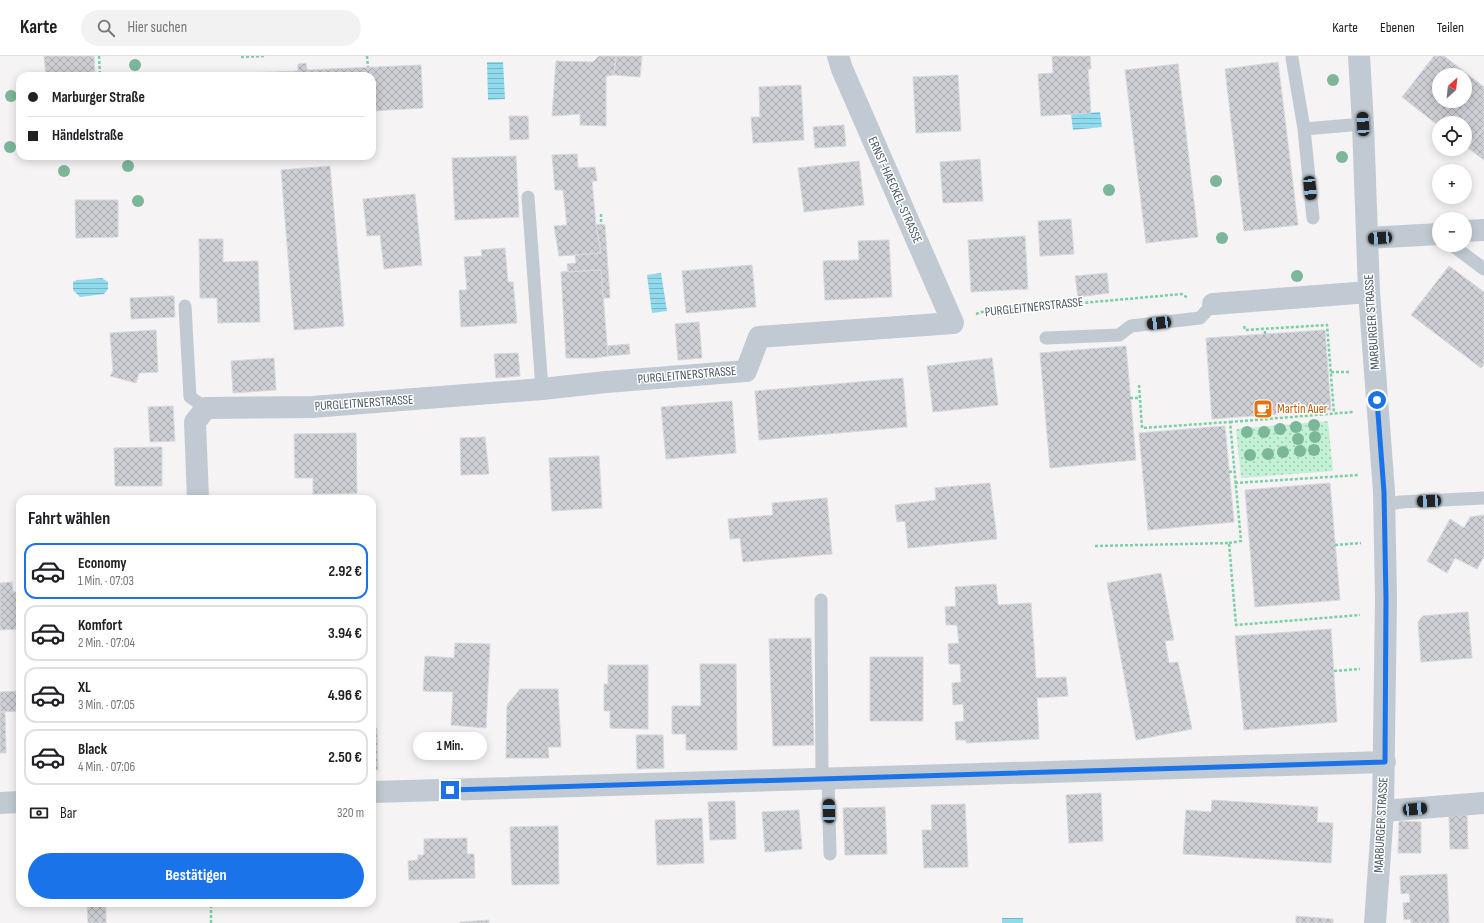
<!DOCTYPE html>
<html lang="de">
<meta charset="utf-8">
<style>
:root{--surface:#fff;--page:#f2f2f2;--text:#202124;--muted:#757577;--line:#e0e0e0;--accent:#1a73e8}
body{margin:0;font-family:"Sofia Sans Condensed",sans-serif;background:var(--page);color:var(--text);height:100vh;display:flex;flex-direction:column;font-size:15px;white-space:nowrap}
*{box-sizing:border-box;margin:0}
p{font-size:13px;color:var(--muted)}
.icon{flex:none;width:22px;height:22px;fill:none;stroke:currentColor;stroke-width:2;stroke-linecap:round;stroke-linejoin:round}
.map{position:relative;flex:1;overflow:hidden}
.panel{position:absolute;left:16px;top:439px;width:360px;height:412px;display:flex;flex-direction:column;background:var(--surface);border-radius:12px;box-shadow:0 2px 10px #0003}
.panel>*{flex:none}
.hud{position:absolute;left:16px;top:16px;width:360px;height:88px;border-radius:12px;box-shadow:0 2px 10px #0003;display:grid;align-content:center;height:88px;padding:0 12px;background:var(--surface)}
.needle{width:26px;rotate:27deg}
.buttons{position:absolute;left:1432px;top:12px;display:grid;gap:8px}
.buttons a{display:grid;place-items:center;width:40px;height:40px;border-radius:50%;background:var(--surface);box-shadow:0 2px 10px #0003;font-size:20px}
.end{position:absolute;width:18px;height:18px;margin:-9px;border:5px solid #1a73e8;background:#fff;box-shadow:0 0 0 2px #fff}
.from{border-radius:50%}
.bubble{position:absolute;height:28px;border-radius:14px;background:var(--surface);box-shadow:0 2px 10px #0003;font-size:13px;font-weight:700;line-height:28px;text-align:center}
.car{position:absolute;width:12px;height:24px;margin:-12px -6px;border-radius:5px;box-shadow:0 0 3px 1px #0007;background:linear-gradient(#222 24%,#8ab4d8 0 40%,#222 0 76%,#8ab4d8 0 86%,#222 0)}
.hud b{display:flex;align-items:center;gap:14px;height:38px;font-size:15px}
.hud b+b{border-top:1px solid var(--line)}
.hud i{width:10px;height:10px;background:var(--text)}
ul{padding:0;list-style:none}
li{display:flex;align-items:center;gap:12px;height:56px;margin:0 8px 6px;padding:0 4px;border:2px solid var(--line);border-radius:12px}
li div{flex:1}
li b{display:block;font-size:15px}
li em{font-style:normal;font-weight:700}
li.selected{border-color:var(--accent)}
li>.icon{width:36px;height:36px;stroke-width:1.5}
h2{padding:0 12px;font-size:18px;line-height:48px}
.pay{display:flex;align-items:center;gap:10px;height:44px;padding:0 12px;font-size:15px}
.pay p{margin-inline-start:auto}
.primary-button{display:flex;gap:8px;margin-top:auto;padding:8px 12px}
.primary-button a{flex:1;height:46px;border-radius:24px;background:var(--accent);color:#fff;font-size:16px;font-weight:700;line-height:46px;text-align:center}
header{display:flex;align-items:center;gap:24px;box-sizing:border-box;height:56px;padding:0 20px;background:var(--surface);border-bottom:1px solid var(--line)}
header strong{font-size:19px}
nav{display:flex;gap:22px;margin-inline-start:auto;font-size:14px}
.search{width:280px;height:36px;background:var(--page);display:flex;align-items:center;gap:10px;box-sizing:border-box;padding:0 14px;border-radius:22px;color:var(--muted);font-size:15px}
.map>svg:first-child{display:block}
.park{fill:url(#park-dots)}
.water{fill:url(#water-rules)}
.building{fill:url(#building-cross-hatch);stroke:#d7d9de;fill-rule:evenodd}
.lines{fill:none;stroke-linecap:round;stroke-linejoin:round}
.path{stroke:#7ad0a6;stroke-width:2.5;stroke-dasharray:3 2;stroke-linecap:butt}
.lane{stroke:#c1cad2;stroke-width:13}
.street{stroke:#c1cad2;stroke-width:22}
.tree{fill:#7bb799}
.route{stroke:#1a73e8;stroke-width:5}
.labels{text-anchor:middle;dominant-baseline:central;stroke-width:3;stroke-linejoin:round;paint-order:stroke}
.street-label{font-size:13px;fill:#4a5661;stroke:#fff}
.food-label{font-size:13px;fill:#c56008;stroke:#fff;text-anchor:start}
</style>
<header>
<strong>Karte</strong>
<div class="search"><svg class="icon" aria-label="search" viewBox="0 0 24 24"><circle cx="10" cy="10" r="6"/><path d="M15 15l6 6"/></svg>Hier suchen</div>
<nav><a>Karte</a><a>Ebenen</a><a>Teilen</a></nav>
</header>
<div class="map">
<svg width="1484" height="867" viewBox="0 0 1484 867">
<defs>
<pattern id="park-dots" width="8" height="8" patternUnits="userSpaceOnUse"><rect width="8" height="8" fill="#c3f1d5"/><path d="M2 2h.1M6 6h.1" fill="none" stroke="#a0c6b0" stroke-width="1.8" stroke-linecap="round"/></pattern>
<pattern id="water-rules" width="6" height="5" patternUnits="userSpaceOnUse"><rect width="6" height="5" fill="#90daee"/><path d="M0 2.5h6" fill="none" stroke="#78b4c4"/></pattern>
<pattern id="building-cross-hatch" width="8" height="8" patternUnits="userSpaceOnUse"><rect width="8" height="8" fill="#cdcfd5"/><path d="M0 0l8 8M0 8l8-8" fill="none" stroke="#a8abb0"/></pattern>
</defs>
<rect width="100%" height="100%" fill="#f5f3f3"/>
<path class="park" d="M1328 365 1333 415 1241 422 1236 373Z"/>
<path class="water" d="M487 6H503L505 43 488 44Z
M1100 56 1102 71 1073 74 1071 58Z
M661 217 667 255 652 257 647 219Z
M102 222 108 226V233L104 238 80 241 73 234V226L77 224Z
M1002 862H1023V867H1002Z"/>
<path class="building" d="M44 0H94L95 20H46Z
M599 0H616L614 19 606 20V70L580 69V58L552 60 556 5 593 6Z
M616 0H642L640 21 614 19Z
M1052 0H1090L1091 13H1088L1091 57 1041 60 1038 18 1053 17Z
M1434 0H1444L1484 31V71L1468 92 1465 89V67H1439V70L1402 41ZM1439 19H1465V45H1439Z
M1278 6 1298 169 1244 175 1225 13Z
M306 7 307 14 421 9 423 52 372 55V20H223V18L298 15V8Z
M1178 8 1198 181 1146 187 1125 14Z
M958 19 961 75 916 77 913 21Z
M801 29 804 84 753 87 751 61H760L759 31Z
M509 60H528L529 83 510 84Z
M844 69 846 90 815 92 813 71Z
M1484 71V104L1468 92Z
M577 98 578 112 595 111 597 125H592L596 169 601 197 559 200 554 170 567 169 563 134H555L552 99Z
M516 100 519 161 455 164 452 102Z
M980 103 983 145 943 147 940 106Z
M859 105 864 149 804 156 798 112Z
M330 110 344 270 294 274 281 114Z
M415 138 422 209 384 213 380 179 367 180 363 143Z
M75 144H118V181L76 182Z
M1071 163 1074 198 1040 200 1038 165Z
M601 168 605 169 610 242H603L601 214 568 216 567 208 576 207 575 199 601 197 596 169Z
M1025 180 1028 233 971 236 968 184Z
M199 183H223V206L258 205 260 266 218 267 217 242H200Z
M889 184 892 241 825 244 823 205 859 204 858 185Z
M505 192 508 226H513L517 267 461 271 459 234H467L464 201 482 200 481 194Z
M752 209 756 251 686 257 682 215Z
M1449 210 1484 236V308L1481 312 1411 259Z
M601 214 608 300 595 302H566L561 216Z
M1107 217 1109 237 1078 241 1075 220Z
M174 240 175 261 131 263 130 242Z
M699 266 702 302 678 304 675 268Z
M156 274 158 316 139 317 136 327 110 320 113 315 110 277Z
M1325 274 1331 354 1212 363 1206 282Z
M629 288 630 298 608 300 607 290Z
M1126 290 1136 404 1050 412 1040 297Z
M518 297 520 320 496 322 494 298Z
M274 302 276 334 233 337 231 305Z
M992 302 998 349 933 356 927 310Z
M903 322 907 371 759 384 755 335Z
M732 345 736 397 666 403 661 351Z
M173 350 175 385 150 386 148 351Z
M1225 370 1234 466 1148 474 1139 377Z
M356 377 357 437 313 438V422H295L294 378Z
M485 381 489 418 461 419 460 382Z
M162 391V430H115L114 392Z
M599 400 602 452 552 455 549 402Z
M990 427 997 483 908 492 905 465 897 466 895 449 936 444 935 432Z
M1330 427 1340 544 1255 551 1245 434Z
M827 442 832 498 743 506 740 482 730 483 728 463 773 459 772 447Z
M1484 459V500L1477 513 1455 502 1447 517 1427 505 1450 463 1464 472 1470 461Z
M1161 517 1174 584 1165 585 1169 607 1178 606 1192 673 1136 684 1107 527Z
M12 526 13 536H20V573L0 574V527Z
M996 528 998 549 1031 547 1036 622 1066 621 1068 640 1037 642 1039 683 966 687V684H956L955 666 964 665 963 648 953 649 952 627 961 626 960 608H949L948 588 959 587 957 569H946L945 551 956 550 955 531Z
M1468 556 1472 602 1421 606 1418 566 1423 560Z
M1331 573 1337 666 1244 674 1235 580Z
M811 582 814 689 773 690 769 583Z
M455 587 490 588 486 672 451 669 453 636 423 635 425 600 454 602Z
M870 601H923V665H870Z
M700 608H736L737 694H686V678H672V650H701Z
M608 609H648V673L610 672V655H604V628H608Z
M520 633H558L561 691H548L549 702H506L507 649Z
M20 635V655L0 656V636Z
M0 656H5L6 697H0Z
M372 672H377L378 714H372Z
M636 679H663L664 712 637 713Z
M1101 737 1103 785 1069 787 1066 739Z
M1212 744 1318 751 1317 766 1333 767 1331 807 1183 798 1186 754 1211 756Z
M735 745 736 783 710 784 708 746Z
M965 748 968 811 924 812 922 774H932L931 749Z
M885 751 887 798 845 799 843 752Z
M799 754 802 793 765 796 762 756Z
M1467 759 1468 793H1450L1449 760Z
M702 762 704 807 657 809 655 764Z
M1399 765 1421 766V797H1398Z
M558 770 559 828 512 829 510 771Z
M467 782V798H474L475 822 409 824 408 805 418 804V799H424V783Z
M18 787H20V829H18Z
M1447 818 1449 867H1411V863L1404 864 1403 847 1410 846 1409 837 1401 838 1400 820Z
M87 849H106V867H88Z
M1296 860 1333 863V867H1296Z
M489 864V867H460V866Z"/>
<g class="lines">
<path class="path" d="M99 0 100 20
M367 0 368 11
M241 1 266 0
M601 158V168
M976 258 982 256 1182 238 1188 242
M1244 270 1245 274 1327 269 1334 357
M1265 278V273
M1331 316H1351
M1139 329 1142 372 1230 366 1241 485 1229 487
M1130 342H1140
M1230 366 1353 356
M1229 416 1234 415
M1235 427 1359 419
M1335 489 1361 487
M1095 490 1229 487 1236 569 1360 559
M1334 615 1360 613
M211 867V847"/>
<path class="lane" d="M1292 2 1304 73
M528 141 542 333
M1313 162 1304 73 1363 68
M1452 189 1484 213
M185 250 190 341 206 352
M1046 282 1119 279 1131 270 1200 262 1213 248
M1384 449 1401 446 1484 442
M821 544 822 723
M828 722 830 798"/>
<path class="street" d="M1359 0 1363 68 1369 236 1384 436 1386 543 1383 755 1375 867
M1465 175 1484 174
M1367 182 1439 178
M1213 248 1369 236
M198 443 195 366 206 352 312 351 542 333 606 326 746 315 759 281 953 267 842 13 838 0
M372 736 1385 706
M0 747 20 746
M1383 755 1484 747"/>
</g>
<g class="tree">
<circle cx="135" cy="9" r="6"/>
<circle cx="1333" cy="24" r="6"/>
<circle cx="11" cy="40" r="6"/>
<circle cx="10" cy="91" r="6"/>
<circle cx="1342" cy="101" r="6"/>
<circle cx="128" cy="110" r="6"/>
<circle cx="64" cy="115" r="6"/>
<circle cx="1216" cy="125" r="6"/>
<circle cx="1109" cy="134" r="6"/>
<circle cx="138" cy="145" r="6"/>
<circle cx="1222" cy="182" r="6"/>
<circle cx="1297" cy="220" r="6"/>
<circle cx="1314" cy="369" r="6"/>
<circle cx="1296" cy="371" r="6"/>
<circle cx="1280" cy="373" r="6"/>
<circle cx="1247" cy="376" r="6"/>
<circle cx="1264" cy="376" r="6"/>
<circle cx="1315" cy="381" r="6"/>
<circle cx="1298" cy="383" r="6"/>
<circle cx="1314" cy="394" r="6"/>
<circle cx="1300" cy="395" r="6"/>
<circle cx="1283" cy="396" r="6"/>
<circle cx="1268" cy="398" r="6"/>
<circle cx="1250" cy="399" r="6"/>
</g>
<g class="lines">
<path class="route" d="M450 734 1385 706 1386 543 1384 436 1377 344"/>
</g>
<defs>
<g id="cafe-square" transform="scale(1)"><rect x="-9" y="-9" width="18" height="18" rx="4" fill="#e8710a" stroke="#fff"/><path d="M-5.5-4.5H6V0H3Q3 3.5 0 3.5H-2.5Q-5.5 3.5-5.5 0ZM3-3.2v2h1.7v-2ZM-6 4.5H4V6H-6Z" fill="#fff"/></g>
</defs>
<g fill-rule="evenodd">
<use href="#cafe-square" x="1263" y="353"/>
</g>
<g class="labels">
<g class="street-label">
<text transform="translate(895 134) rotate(66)">ERNST-HAECKEL-STRASSE</text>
<text transform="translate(1034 251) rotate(-6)">PURGLEITNERSTRASSE</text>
<text transform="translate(1372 266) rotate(-94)">MARBURGER STRASSE</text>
<text transform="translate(687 319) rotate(-5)">PURGLEITNERSTRASSE</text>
<text transform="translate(364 347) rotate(-4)">PURGLEITNERSTRASSE</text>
<text transform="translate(1381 769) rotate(-87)">MARBURGER STRASSE</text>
</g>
<g class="food-label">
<text x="1277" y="353">Martin Auer</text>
</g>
</g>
</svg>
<div class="buttons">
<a><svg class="needle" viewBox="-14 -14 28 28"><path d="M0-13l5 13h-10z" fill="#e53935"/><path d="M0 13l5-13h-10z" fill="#757577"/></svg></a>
<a><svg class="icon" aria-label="locate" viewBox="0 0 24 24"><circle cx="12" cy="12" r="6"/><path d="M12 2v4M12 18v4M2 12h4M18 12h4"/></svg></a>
<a>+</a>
<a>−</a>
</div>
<i class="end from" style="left:1377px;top:344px"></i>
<i class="end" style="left:450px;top:734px"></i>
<div class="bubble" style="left:413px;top:676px;width:74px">1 Min.</div>
<i class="car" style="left:1363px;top:68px;rotate:357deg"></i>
<i class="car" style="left:1310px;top:132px;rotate:174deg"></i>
<i class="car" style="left:1380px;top:182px;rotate:266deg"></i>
<i class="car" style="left:1159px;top:267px;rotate:263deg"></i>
<i class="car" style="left:1429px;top:445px;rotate:267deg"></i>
<i class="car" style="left:1415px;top:753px;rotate:85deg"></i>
<i class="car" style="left:829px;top:755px;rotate:359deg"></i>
<div class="hud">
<b><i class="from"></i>Marburger Straße</b>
<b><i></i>Händelstraße</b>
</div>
<section class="panel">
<h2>Fahrt wählen</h2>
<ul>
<li class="selected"><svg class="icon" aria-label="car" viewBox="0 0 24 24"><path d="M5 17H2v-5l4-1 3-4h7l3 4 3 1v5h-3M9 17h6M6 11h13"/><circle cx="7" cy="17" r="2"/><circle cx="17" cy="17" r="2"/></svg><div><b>Economy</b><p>1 Min. · 07:03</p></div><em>2.92 €</em></li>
<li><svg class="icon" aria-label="car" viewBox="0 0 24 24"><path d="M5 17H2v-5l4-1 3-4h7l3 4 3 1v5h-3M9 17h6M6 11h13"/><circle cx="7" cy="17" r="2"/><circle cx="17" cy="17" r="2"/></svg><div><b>Komfort</b><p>2 Min. · 07:04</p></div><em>3.94 €</em></li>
<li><svg class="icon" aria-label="car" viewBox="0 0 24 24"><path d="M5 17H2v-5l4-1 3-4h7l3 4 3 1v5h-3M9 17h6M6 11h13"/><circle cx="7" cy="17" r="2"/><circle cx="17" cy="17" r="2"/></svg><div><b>XL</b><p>3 Min. · 07:05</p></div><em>4.96 €</em></li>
<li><svg class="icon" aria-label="car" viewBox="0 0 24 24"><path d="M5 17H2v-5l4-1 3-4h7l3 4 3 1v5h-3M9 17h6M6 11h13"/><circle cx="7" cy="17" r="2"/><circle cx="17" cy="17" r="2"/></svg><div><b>Black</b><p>4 Min. · 07:06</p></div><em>2.50 €</em></li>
</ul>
<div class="pay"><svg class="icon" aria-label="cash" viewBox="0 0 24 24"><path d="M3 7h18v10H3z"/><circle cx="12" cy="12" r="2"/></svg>Bar<p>320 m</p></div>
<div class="primary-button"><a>Bestätigen</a></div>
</section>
</div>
